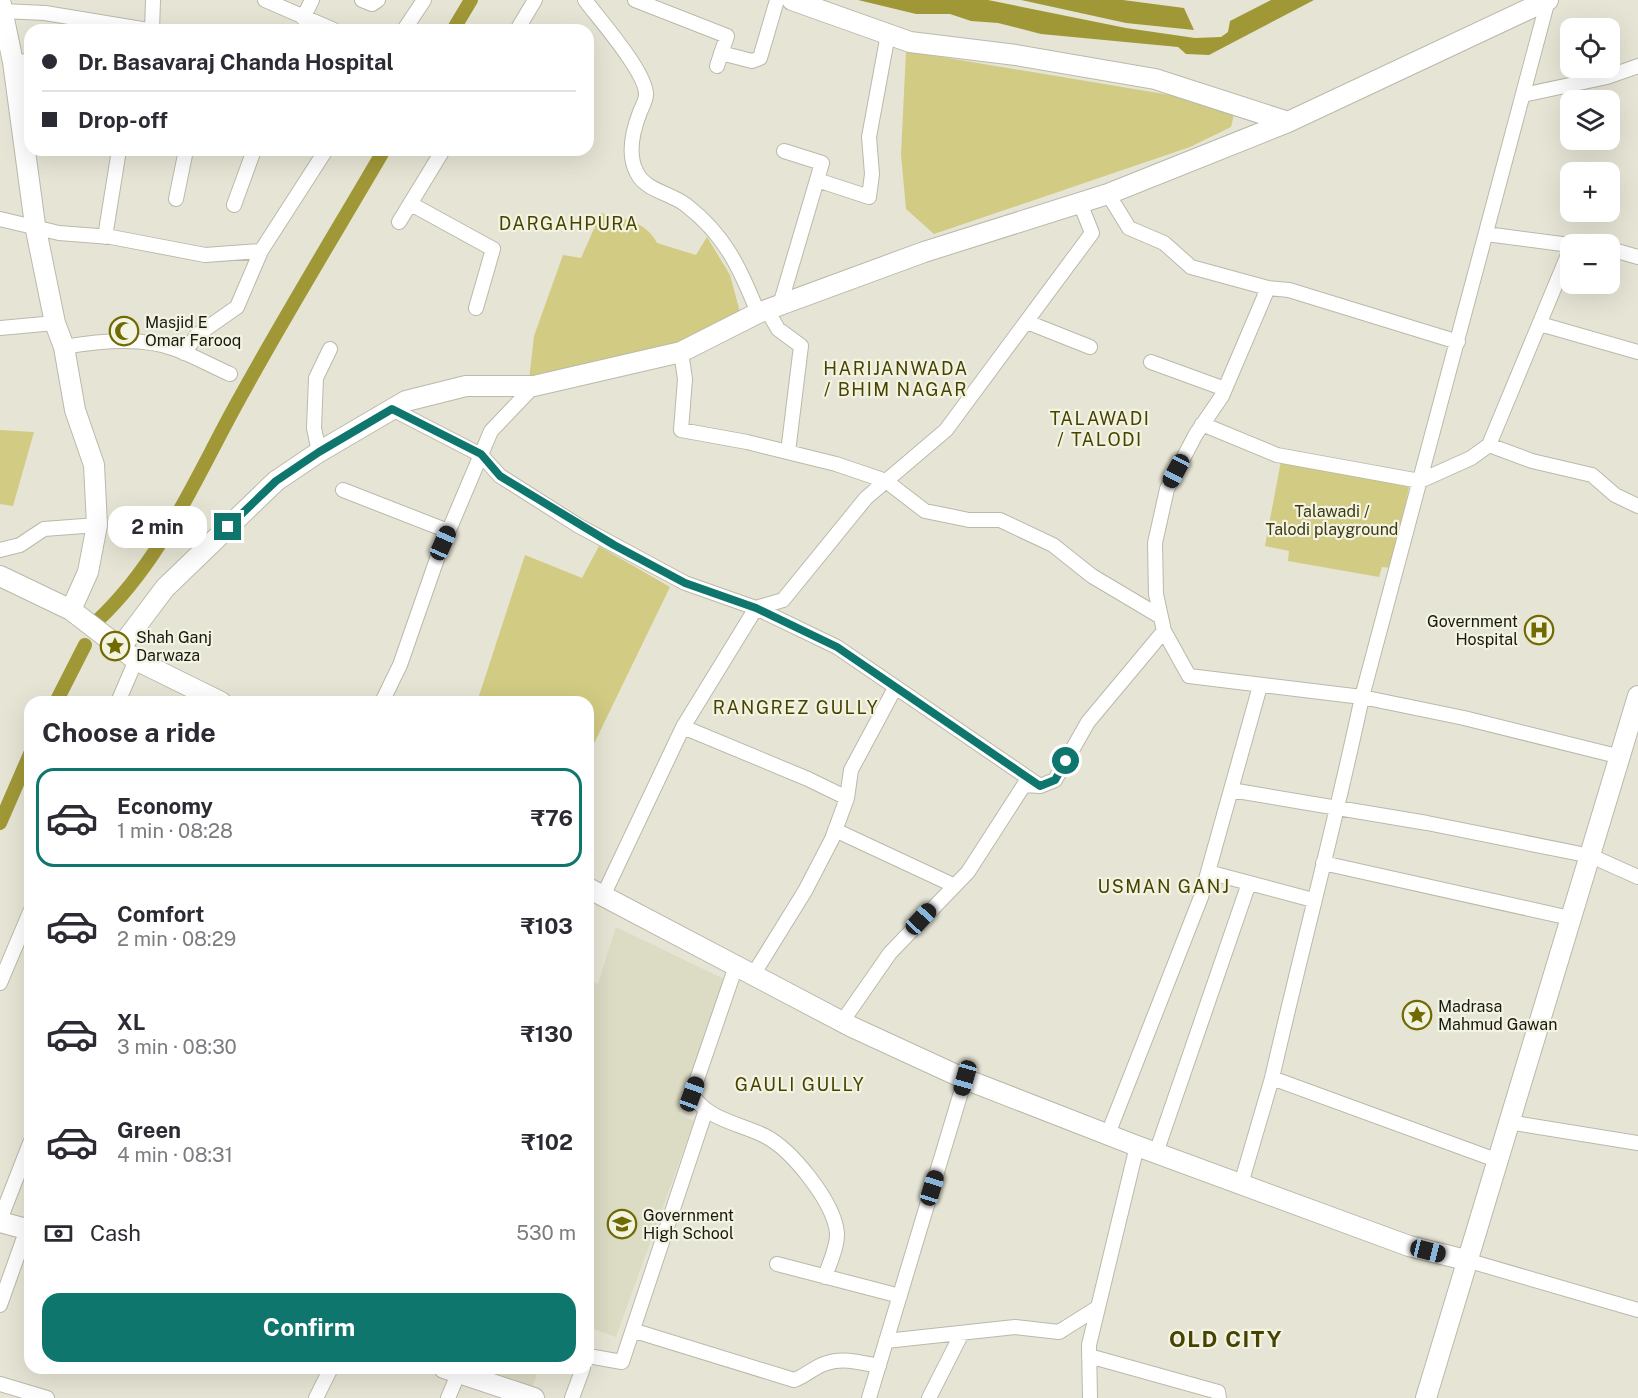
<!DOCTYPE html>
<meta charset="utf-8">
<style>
:root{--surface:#fff;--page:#f2f2f3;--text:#2b2b33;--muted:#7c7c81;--line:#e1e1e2;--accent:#0f766e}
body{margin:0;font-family:"Public Sans",sans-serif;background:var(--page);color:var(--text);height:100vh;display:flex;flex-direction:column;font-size:22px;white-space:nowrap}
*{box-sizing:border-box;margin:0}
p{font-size:20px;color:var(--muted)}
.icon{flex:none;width:33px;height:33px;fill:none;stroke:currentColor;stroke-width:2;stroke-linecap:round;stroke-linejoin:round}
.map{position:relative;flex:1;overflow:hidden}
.side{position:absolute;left:24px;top:696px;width:570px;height:678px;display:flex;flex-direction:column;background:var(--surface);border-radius:18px;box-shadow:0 6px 24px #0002}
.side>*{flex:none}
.hud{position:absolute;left:24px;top:24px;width:570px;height:132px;border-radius:18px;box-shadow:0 6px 24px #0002;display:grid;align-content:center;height:132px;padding:0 18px;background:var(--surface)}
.buttons{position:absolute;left:1560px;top:18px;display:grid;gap:12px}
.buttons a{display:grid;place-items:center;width:60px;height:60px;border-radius:12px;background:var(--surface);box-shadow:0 6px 24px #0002;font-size:30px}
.end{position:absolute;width:27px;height:27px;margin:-14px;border:8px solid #0f766e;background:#fff;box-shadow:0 0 0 3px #fff}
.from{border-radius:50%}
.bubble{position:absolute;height:42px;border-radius:18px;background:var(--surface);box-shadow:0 6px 24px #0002;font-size:20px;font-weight:700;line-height:42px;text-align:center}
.car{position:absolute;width:18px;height:36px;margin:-18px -9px;border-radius:8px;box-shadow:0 0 4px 2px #0007;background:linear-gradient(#222 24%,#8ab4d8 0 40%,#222 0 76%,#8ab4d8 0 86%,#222 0)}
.hud b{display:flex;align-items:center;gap:21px;height:57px;font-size:22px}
.hud b+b{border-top:2px solid var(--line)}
.hud i{width:15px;height:15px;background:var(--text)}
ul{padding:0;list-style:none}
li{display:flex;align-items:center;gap:18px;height:99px;margin:0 12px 9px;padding:0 6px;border:3px solid transparent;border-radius:18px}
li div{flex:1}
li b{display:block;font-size:22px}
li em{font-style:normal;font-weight:700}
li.selected{border-color:var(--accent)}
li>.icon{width:54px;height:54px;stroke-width:1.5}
h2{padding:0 18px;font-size:27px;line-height:72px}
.pay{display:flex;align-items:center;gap:15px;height:66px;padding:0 18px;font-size:22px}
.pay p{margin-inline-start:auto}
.cta{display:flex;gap:12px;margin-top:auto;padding:12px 18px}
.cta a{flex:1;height:69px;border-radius:18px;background:var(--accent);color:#fff;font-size:24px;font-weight:700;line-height:69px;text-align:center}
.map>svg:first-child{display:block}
.built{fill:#dcdbc4}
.green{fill:#d1cb83}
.water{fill:#a09837}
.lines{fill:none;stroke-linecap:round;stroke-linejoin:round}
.canal{stroke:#a09837;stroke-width:14}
.street-casing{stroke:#bab9aa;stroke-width:16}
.secondary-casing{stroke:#bab9aa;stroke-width:22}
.street{stroke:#fff;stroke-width:14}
.secondary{stroke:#fff;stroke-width:20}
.route{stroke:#0f766e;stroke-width:8}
.labels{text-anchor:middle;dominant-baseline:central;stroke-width:4.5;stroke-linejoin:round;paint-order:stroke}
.poi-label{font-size:16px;fill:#191913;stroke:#f3f3e2;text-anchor:start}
.park-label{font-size:16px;fill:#3d3a11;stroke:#f3f3e2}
.neighbourhood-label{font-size:18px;letter-spacing:1.5px;fill:#474200;stroke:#f3f3e2}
.district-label{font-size:22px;font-weight:bold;letter-spacing:1.5px;fill:#474200;stroke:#f3f3e2}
</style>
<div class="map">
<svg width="1638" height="1398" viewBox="0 0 1638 1398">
<rect width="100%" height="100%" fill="#e6e5d5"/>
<path class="built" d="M616 927 728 981 679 1114 694 1121 616 1337 588 1327V981L598 984Z
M482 1368H539L532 1388Z"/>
<path class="green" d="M906 51 1200 100 1234 114 1231 127 1190 147 934 234 906 209 901 155Z
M601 213C624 219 646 221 657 243L696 255 707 237 730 275 740 312 693 336 636 357 529 380 534 336 563 255 581 258Z
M0 430 34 432 13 506 0 504Z
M1281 461 1409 487 1392 568 1382 567 1379 577 1288 561 1289 551 1265 546Z
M599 546 670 587 588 756V702H477L525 555 582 578Z"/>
<path class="water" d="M858 0H988L1126 28 1195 38 1221 37 1228 32 1230 21 1271 0H1314L1209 55 1186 54 1178 47 1041 34 998 23 971 21 950 14H916Z
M1021 0H1123L1184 8 1194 30 1126 23Z"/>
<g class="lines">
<path class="canal" d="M453 30 471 0
M97 621C162 560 195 479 237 403 284 317 335 234 384 150
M56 702 85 645
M0 823 30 754"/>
<g class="street-casing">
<path id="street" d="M265 0 334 30
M362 0 372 4 378 0
M585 0C599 19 647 73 646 95 646 100 642 107 640 112 633 130 627 155 637 173 646 191 671 193 686 205 725 235 740 268 758 313
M635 0 727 36 717 66
M3 11 45 13 148 30
M303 18 312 0
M152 30 153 0
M404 30 424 0
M517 30 535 0
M721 53 752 61 760 58 777 0
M13 62 30 61
M1523 95 1607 77 1638 66
M817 180 869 197 872 174 869 137 888 34
M1108 194 1129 228 1164 243 1191 267 1268 288 1289 290 1458 342
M176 199 186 150
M411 204 493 249 476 308
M234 205 254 150
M0 219 59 233 111 237 205 255 261 251
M399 222 443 150
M1486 234 1570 245
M105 237 119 150
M1610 249 1638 257
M1570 250 1489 445 1532 461 1592 475 1615 495 1638 506
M1268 288 1222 396 1196 434 1167 489 1155 543 1156 594 1164 631 1189 676 1362 697 1464 718 1621 757
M780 305 822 163 784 151
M767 310 778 329 801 346 788 452
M1027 322 1090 347
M1540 324 1638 352
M0 328 55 323
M64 347C98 341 142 336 175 349 194 356 212 366 230 374
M681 352 685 379 681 430 747 442 836 464 886 481 925 511 969 520H1000L1053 545 1092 576 1161 617
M184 353 197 335 237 307 261 251 326 150
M1151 362 1225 389
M392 409 481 455 500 476 579 526 685 583 756 608 837 647 1040 786
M1202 424 1277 455 1420 481 1471 458 1489 445
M319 452 314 428 316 378 330 349
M343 490 448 531
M0 550 20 545 44 529 97 525
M118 702 136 660
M382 702 400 665 438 556 491 431 534 386
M683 727 808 779 847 798
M1231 790 1427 823 1591 856 1638 877
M835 830 953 885
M1323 863 1570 918
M1208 872 1313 900
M603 896 683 727 756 608 783 600 866 498 946 430 1092 233 1080 203
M736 966 692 1094C707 1120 739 1123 765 1136 792 1150 834 1202 837 1233 838 1246 829 1264 825 1277
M753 975 805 891 832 839 847 798 851 770 895 688
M0 983 30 912
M842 1022 890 953 968 872 1024 785 1040 786 1055 780 1088 722 1164 631
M1508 1122 1638 1143
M1108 1134 1201 897 1260 686
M1156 1153 1249 883
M1496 1160 1272 1078C1301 951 1335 825 1362 697L1548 0
M1241 1184 1272 1078
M0 1220 30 1143
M1466 1260 1638 1310
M777 1264 900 1296
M0 1305 27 1229
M635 1331 794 1380C806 1376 815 1366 827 1363 843 1357 863 1363 879 1366
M886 1341 1015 1327 1059 1332 1097 1308
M588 1356 622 1362 706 1110
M1089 1356 1218 1392 1219 1398
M0 1384 47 1398
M316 1398 331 1368
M448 1398 459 1372
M572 1398 583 1368
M869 1398 965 1079
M929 1398 962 1333
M1090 1398 1089 1345 1137 1146"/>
</g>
<g class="secondary-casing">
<path id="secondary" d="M0 0 13 62 35 225 55 323 64 347 75 410 94 465 97 525 88 572 71 610
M792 0 910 42 1016 55 1155 79 1288 122
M0 576 71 610 136 660 221 702
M120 648 165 588 276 481 319 452 406 401 466 386H534L681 352 758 313 924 252 1108 194 1288 122 1548 0
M588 888 852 1027 965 1079 1137 1146 1409 1246 1466 1260
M0 1222 30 1230
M444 1368 534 1398
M1426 1398 1638 696"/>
</g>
<use href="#street" class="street"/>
<use href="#secondary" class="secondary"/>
</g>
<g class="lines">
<path class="route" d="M228 527 276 481 319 452 392 409 481 454 500 476 614 545 685 583 756 608 837 647 1040 786 1055 780 1066 761"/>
</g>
<defs>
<g id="mosque-ring" transform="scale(1.5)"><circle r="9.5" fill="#f3f3e2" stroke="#716a03" stroke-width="1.5"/><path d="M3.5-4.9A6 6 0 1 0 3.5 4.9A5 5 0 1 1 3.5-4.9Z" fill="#716a03"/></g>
<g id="hospital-ring" transform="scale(1.5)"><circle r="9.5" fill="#f3f3e2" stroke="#716a03" stroke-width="1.5"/><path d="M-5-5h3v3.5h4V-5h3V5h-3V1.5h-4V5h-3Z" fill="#716a03"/></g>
<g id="sight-ring" transform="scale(1.5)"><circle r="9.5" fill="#f3f3e2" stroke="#716a03" stroke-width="1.5"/><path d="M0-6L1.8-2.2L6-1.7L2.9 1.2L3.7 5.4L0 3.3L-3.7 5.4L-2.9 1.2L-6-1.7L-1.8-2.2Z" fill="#716a03"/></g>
<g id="school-ring" transform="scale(1.5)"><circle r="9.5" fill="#f3f3e2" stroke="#716a03" stroke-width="1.5"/><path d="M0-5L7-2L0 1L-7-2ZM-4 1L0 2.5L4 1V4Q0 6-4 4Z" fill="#716a03"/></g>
</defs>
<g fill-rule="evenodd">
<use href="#mosque-ring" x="124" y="331"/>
<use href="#hospital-ring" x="1539" y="630"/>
<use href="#sight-ring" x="115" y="646"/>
<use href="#sight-ring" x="1417" y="1015"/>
<use href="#school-ring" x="622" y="1224"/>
</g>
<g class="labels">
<g class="poi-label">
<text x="145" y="322">Masjid E<tspan x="145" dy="18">Omar Farooq</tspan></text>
<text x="1518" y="621" text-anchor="end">Government<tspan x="1518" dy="18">Hospital</tspan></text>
<text x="136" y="637">Shah Ganj<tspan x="136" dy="18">Darwaza</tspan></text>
<text x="1438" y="1006">Madrasa<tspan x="1438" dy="18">Mahmud Gawan</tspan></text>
<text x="643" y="1215">Government<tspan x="643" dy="18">High School</tspan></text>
</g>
<g class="park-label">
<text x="1332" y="511">Talawadi /<tspan x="1332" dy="18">Talodi playground</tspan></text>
</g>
<g class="neighbourhood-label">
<text x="569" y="223">DARGAHPURA</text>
<text x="896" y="368">HARIJANWADA<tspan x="896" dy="21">/ BHIM NAGAR</tspan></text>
<text x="1100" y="418">TALAWADI<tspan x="1100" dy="21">/ TALODI</tspan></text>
<text x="796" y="707">RANGREZ GULLY</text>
<text x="1164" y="886">USMAN GANJ</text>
<text x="800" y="1084">GAULI GULLY</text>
</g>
<g class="district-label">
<text x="1226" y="1339">OLD CITY</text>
</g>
</g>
</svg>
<div class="buttons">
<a><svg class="icon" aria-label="locate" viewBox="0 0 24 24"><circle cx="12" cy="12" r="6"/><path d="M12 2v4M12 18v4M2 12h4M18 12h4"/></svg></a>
<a><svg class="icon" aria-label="layers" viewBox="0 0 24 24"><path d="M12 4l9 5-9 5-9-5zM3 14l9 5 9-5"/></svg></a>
<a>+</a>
<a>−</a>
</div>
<i class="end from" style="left:1066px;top:761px"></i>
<i class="end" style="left:228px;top:527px"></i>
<div class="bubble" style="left:108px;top:506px;width:99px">2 min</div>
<i class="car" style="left:1176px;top:471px;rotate:208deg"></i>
<i class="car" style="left:443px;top:543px;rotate:24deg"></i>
<i class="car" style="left:921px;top:919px;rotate:43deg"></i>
<i class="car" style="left:965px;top:1078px;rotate:196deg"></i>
<i class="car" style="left:692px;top:1094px;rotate:20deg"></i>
<i class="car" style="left:932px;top:1188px;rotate:17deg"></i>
<i class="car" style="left:1428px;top:1251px;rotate:104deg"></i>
<div class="hud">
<b><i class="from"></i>Dr. Basavaraj Chanda Hospital</b>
<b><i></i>Drop-off</b>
</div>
<section class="side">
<h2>Choose a ride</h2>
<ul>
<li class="selected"><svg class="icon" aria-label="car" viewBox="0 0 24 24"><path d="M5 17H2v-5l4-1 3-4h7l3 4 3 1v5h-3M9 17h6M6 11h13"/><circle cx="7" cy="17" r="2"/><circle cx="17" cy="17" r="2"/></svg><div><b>Economy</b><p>1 min · 08:28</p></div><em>₹76</em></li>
<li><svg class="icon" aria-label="car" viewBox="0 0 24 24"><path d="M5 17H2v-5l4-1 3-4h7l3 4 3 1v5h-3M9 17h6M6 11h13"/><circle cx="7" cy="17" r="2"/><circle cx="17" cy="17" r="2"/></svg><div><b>Comfort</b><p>2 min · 08:29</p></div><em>₹103</em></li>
<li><svg class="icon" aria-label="car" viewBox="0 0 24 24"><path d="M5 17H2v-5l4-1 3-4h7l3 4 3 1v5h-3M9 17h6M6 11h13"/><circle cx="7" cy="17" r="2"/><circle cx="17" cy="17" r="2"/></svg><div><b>XL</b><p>3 min · 08:30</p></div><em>₹130</em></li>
<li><svg class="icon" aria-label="car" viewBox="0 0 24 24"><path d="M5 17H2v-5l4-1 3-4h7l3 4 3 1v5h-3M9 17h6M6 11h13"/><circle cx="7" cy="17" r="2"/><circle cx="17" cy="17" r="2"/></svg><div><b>Green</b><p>4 min · 08:31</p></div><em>₹102</em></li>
</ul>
<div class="pay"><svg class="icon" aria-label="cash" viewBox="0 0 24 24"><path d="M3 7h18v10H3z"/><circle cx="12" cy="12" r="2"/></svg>Cash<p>530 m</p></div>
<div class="cta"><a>Confirm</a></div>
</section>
</div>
